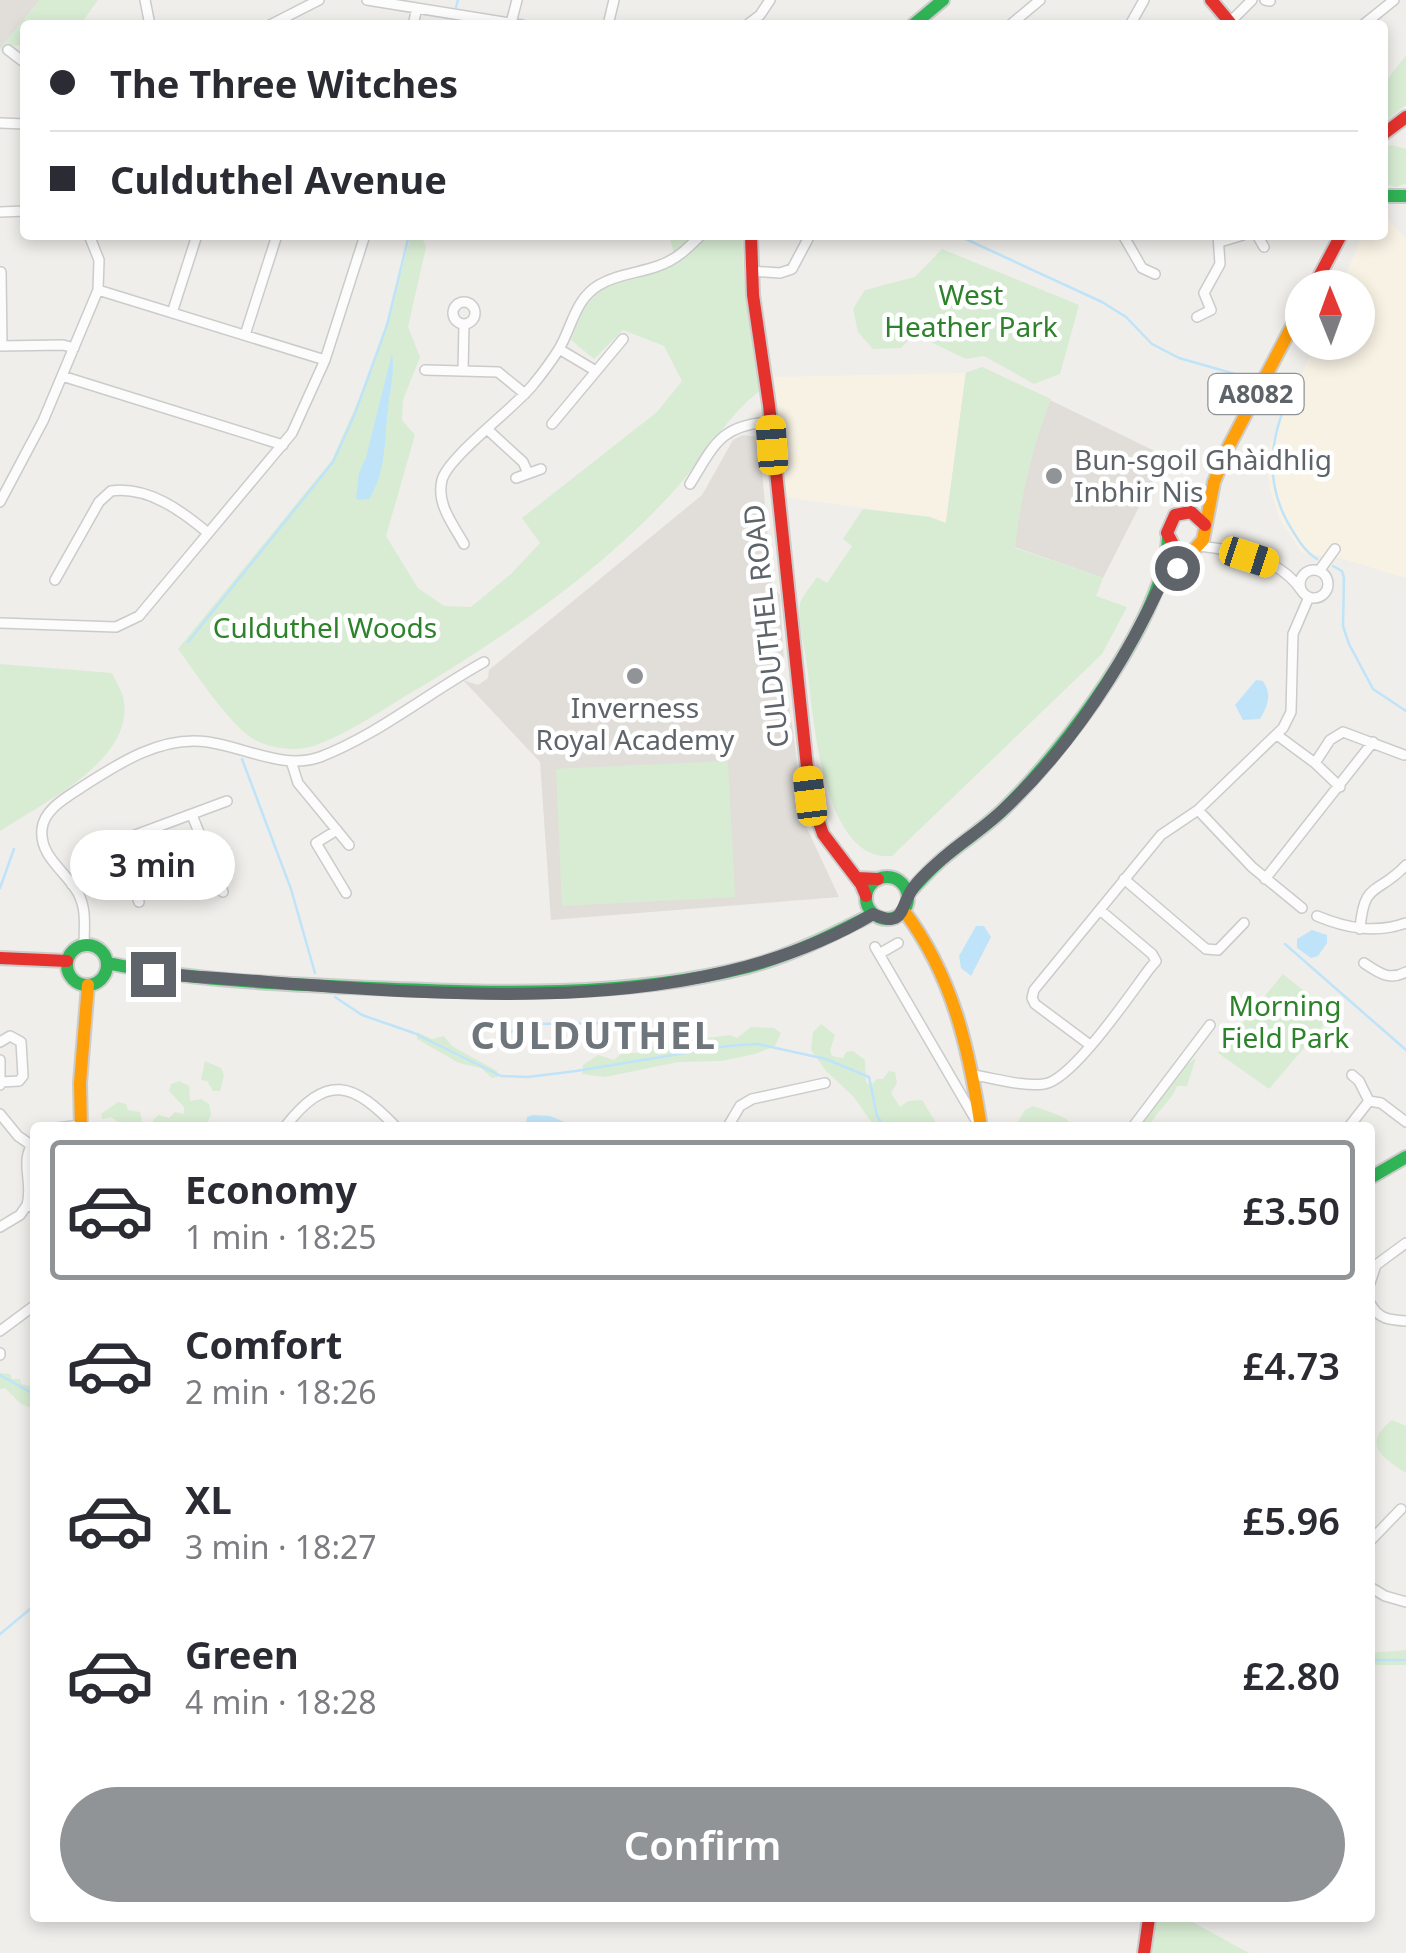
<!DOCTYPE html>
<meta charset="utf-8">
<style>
:root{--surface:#fff;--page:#f2f2f3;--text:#2b2b33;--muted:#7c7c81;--line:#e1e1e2;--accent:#919496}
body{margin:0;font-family:"Noto Sans",sans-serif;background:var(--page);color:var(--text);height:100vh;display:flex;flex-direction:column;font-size:38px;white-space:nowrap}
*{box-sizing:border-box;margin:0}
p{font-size:32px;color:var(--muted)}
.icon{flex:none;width:55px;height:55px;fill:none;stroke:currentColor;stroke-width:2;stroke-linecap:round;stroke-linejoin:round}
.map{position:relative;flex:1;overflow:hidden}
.drawer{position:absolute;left:30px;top:1122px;width:1345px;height:800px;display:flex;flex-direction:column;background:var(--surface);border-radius:10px;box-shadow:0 5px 15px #0003}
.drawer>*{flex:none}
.top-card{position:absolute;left:20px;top:20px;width:1368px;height:220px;border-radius:10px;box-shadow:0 5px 15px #0003;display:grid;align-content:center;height:220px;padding:0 30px;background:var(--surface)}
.needle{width:65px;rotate:359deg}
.fabs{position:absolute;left:1285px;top:270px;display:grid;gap:20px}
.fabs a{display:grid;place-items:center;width:90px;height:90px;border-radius:50%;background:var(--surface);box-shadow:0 5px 15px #0003;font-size:50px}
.end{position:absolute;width:45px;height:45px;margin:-22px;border:12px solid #5e6469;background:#fff;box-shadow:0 0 0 5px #fff}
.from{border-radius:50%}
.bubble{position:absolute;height:70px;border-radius:35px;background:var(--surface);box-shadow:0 5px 15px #0003;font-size:32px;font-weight:600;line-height:70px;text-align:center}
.car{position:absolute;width:30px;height:60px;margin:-30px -15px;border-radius:12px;box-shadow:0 0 8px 2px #0007;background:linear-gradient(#f5c518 24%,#345 0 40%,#f5c518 0 76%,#345 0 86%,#f5c518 0)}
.top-card b{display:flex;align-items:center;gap:35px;height:95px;font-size:38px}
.top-card b+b{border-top:2px solid var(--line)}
.top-card i{width:25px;height:25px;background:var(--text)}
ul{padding:18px 0 0;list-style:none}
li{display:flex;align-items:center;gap:30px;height:140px;margin:0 20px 15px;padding:0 10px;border:5px solid transparent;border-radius:10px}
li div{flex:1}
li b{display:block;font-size:38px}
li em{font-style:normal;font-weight:600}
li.active{border-color:var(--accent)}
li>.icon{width:90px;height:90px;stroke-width:1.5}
.cta{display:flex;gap:20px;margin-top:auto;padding:20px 30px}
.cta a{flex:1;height:115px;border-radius:60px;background:var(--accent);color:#fff;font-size:40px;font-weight:600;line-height:115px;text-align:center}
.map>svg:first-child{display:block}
</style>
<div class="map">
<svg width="1406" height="1953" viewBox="0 0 1406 1953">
<rect width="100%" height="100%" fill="#efeeea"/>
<!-- commercial -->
<path fill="#f8f2e4" d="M1387,218l19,21v339l-66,-20 -38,-5 -23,-35 -10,-34 -3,-30 50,-111 42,-1v-54l-17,-1 21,-52h20l1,-16z
M966,373l-20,150 -16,-6 -146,-20 -10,-120z"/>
<!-- education -->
<path fill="#e1ded9" d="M0,0h40l-40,49z
M982,367l183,89 -62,122 -157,-55 20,-150z
M743,435l16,2 13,147 8,11 4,67 -4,3 1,18 4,2 8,45 12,94 34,73 -288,23 -11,-158 -77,-82 15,5 10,-7 1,-8 213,-175 31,-55z"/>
<!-- green -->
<path fill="#d8ecd3" d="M40,0h58l-18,25h-55v24l-5,-4 -10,1 -7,8 -3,-5z
M1406,55v50l-23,18v-38z
M1391,145l15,4v34l-9,4 -14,-3v-36z
M411,235h10l5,12 -18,80 12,30 -17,43 -1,20 13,15 -29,101 32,52 26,18 27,1 40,-33 29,-31 -18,-25 135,-106 25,-31 -18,-35 -41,-16 -29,29 -23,-19 12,-32 22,-22 71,-24 -7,-27h73l2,44 18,110c-37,28 -58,69 -89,103 -76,83 -174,149 -271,206 -27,17 -56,36 -86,47 -18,7 -42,4 -59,-4 -25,-12 -62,-69 -79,-92l154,-189 40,-91 15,-44z
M942,249l137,56 -19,69 -26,10 -50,-28 -18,3 -52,-25 -13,14 -28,1 -15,-17 -5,-23 12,-19 50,-13z
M982,367l69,32c-19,49 -30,97 -36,149l88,30 -7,18 31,11 -25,47 -210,202c-70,7 -79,-143 -85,-190 -2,-16 -10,-48 -7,-62 2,-8 12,-19 17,-27l10,6 25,-37 -9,-7 20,-30 67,8 16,6 20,-150z
M0,664l112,9c4,9 11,19 12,29 8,60 -82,101 -124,129z
M728,761l7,136 -173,9 -6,-137z
M1283,974l50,40 -64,75 -51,-36z
M821,1024l14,11 -5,15 2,6 11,2 3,-6 7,-1 12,9 1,22 4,4 7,-7h6l6,-8 6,1 2,11 -6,10 9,14 8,-6 14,-1 14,23 9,4h-70l-22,-31 -27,-25 -15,-21 2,-18z
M751,1027l23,1 7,5 -6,13 -20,8 -33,7 -44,1 -73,15 -23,-3 1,-9 15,-10 16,5 8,-7h22l10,-8 76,-10 7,3z
M417,1032l15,7 12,-3 8,10 45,25 1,6 -6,1 -11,-10 -22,-5 -42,-24z
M1196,1058l-9,28h-10c-6,17 -22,25 -27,41l-14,1 46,-60z
M205,1061l16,7 3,7 -4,16h-7l-6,-10 -6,-1z
M179,1081l10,5 1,15 11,-2 8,5 2,10 -3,8 -8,4 -14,-4 -7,5 -9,-2 -15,2 -2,-7 6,-5 10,3 6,-6 9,2v-7l-15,-16 2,-7z
M118,1102l8,2 2,6 12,2 2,8 -3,7h-14l-14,-10 -9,2 -1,-5z
M1033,1106c9,3 28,9 35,14v6l-53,1 10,-17z
M0,1373l10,1 2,5h8l1,5 14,3v22l-14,-5 -16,-16 -5,1z
M1392,1420l14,6v47c-25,-16 -44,-29 -14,-53z
M1406,1650v15h-36v-12z
M1153,1918h32l64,35h-100z"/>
<!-- water -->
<path fill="#bfe4f9" d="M392,353c3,19 -2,36 -4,55 -4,33 -1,62 -19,91l-10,1 -3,-2 3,-25 7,-16z
M1256,680l7,1c9,13 5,25 -3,38l-17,1 -8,-15z
M976,926h8l7,11 -20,39 -10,-8 -2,-12z
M1312,930l15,5v8l-9,13 -7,2 -14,-10v-9z
M533,1115l17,1 27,11h-52l2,-10z"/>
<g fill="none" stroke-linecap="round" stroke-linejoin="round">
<!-- stream -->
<path stroke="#bfe4f9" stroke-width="2.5" d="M456,7l2,-7
M453,25l1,-4
M957,235l145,67 24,15 26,27 27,14 70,20
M1283,386l9,3c-21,45 -29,89 -4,134 9,15 15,27 29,36
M1333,566l9,5 2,7 -1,48 6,18 24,45 33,22
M188,642l145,-180 21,-46 33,-91 22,-90
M242,759l49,130 24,84
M0,888l14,-39
M1285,944l121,106
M335,997l27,18 52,18 87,43 27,1 48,-6 152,-25 29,-2 69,15 43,18 8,39 8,12
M497,1029l9,6 18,-11 108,-1
M0,1375l35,20
M0,1634l35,-29
M1370,1660h36"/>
<defs>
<path id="street" d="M145,0l5,25
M367,0l155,25
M1265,0l5,1
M1230,22l22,-22
M511,23l6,-23
M270,25l49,-25
M413,25l4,-17
M608,25l6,-25
M747,25l13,-10 10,-15
M1010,25l30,-25
M1130,25l14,-25
M1363,25l31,-25
M8,50l17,13
M0,123l25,1
M0,212l25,-1
M1123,235l19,33 13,6
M1257,235l7,12
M1220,242l23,-7
M751,271l29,2 12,-4 18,-34
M1,272l1,74
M98,290l227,70
M453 313a11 11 0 1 1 22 0a11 11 0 1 1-22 0Z
M172,313l25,-78
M1197,317l14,-7 -7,-17 16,-29 -2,-29
M245,335l32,-100
M0,346l63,-1 11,3
M559,349l37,22
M425,370l73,2 27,22
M463,371l1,-47
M62,376l221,69
M552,424l71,-85
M488,430l35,32 5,11
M516,478l25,-9
M690,484c24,-39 31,-60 81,-62
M0,502l43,-81 55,-131 1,-30 -10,-25
M464,544c-11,-20 -28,-40 -22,-64 6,-23 70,-70 90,-94 9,-11 19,-24 27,-37 13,-22 16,-50 40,-64 18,-11 40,-12 59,-19 18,-6 29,-17 43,-31
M1199,546c36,4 81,12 102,44
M1300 584a14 14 0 1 1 28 0a14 14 0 1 1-28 0Z
M1319,571l16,-22
M55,580l44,-78 12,-11c37,-5 71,20 97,42
M0,623l116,4 23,-11 153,-183 33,-73 40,-125
M1277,735l38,28 15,-23 13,-8 61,23
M291,761l7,22 51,62
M1315,763l25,24
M1198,810l54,57 50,41
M192,815l31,77
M337,830l-21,13 30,50
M113,849l10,12 16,41
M1124,879l82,70 12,1 26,-27
M1265,879l108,-137
M72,885l58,-48 97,-36
M1317,916c29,12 58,18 89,7
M1360,929c4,-49 17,-33 46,-64
M84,946c0,-18 3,-37 -6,-53 -11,-21 -39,-36 -36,-64 2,-20 25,-32 40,-42 37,-24 80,-52 126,-45 36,5 76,28 112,15 56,-21 111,-66 164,-95
M875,947l102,175
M879,954l19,-11
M1364,963c15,10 25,18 42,9
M0,1042l10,-6 11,6 2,34 -4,5 -18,1
M1090,1045l-55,-41 -3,-6 2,-8 127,-155 37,-25 85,-82 8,-16 2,-78 16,-37
M0,1060v25
M973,1075c22,3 49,12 71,9 28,-3 87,-91 106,-116l6,-7 -4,-7 -52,-44
M1352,1075l7,6 10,20 12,2 25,19
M0,1114l18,22 13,9
M57,1128l24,-3
M284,1128c43,-56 69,-46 113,0
M727,1128l13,-22 12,-7 73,-16
M1132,1128l78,-103
M1348,1128l21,-27
M35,1140c-17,22 -1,41 -8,65l8,3
M0,1227l20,-12 7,-10
M1370,1283l6,-18 30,-22
M1370,1303c8,16 19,17 36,18
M0,1331l35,-26
M0,1353v2
M1370,1541l31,-32
M1370,1587l15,9 21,6"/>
<path id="fast" d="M913,25l30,-25
M1382,196h24
M866 898a21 21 0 1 1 42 0a21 21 0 1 1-42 0Z
M908,894c12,-13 24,-27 38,-38 19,-16 41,-30 59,-48 58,-57 159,-188 163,-270
M67 965a20 20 0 1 1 40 0a20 20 0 1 1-40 0Z
M107,963c87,18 175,21 264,25 126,5 253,10 377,-21 44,-12 84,-32 125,-53
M1370,1178l36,-21"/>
<path id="slow" d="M1162,584l41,-44 11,-58 15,-36 73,-139
M904,911c49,65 65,138 77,217
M81,1128l-1,-45 8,-98"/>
<path id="jam" d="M1211,0l21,25
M1382,135l24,-18
M751,235l2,60 16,110 41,391 13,38 38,50 5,12
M1313,288l28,-53
M1174,546l-7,-13 8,-18 16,-3 14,13
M857,878l21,1
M0,958l67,3
M1144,1953l5,-35"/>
</defs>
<!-- street casing -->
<use href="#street" stroke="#cbcbcb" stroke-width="12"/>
<!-- fast casing -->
<use href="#fast" stroke="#cbcccc" stroke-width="16"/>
<!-- slow casing -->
<use href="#slow" stroke="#cbcccc" stroke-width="16"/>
<!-- jam casing -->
<use href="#jam" stroke="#cbcccc" stroke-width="16"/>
<!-- street -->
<use href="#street" stroke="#fdfcfc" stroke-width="9"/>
<!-- fast -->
<use href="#fast" stroke="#30b455" stroke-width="12"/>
<!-- slow -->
<use href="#slow" stroke="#ff9f0a" stroke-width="12"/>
<!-- jam -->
<use href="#jam" stroke="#e5322d" stroke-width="12"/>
</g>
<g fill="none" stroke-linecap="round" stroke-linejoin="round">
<!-- route -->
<path stroke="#5e6469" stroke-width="12" d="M153,974c225,12 518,61 720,-60 30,14 27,-4 37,-21 6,-12 22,-25 32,-34 19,-17 41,-30 60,-48 67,-62 119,-142 158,-225l17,-18"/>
</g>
<!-- markers -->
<g fill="#919496" stroke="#fff" stroke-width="4">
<circle cx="1054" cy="476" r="10"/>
<circle cx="635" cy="676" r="10"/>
</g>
<g text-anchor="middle" stroke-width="9" stroke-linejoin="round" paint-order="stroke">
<!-- shield labels -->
<rect fill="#fff" stroke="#8e9296" stroke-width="2.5" x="1208.5" y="374" width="95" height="40" rx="8"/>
<g font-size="25" font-weight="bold" fill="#5e6469">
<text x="1256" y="403">A8082</text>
</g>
<!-- park labels -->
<g font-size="28" fill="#2e822b" stroke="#fff">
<text x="971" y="305">West<tspan x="971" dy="32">Heather Park</tspan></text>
<text x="325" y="638">Culduthel Woods</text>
<text x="1285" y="1016">Morning<tspan x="1285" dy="32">Field Park</tspan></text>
</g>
<!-- poi labels -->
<g font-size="28" fill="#5e6469" stroke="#fff" text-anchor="start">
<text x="1074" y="470">Bun-sgoil Ghàidhlig<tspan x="1074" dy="32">Inbhir Nis</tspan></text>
<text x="635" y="718" text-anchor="middle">Inverness<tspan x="635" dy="32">Royal Academy</tspan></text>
</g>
<!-- street labels -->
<g font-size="28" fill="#5e6469" stroke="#fff">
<text transform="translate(766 626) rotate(-96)" y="10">CULDUTHEL ROAD</text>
</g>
<!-- district labels -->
<g font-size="38" font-weight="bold" letter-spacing="2.5" fill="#6f767b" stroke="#fff">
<text x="594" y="1049">CULDUTHEL</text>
</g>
</g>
</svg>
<div class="fabs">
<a><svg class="needle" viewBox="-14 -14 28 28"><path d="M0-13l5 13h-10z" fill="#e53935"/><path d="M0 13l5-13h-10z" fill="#7c7c81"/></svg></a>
</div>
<i class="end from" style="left:1177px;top:568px"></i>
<i class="end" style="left:153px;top:974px"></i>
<div class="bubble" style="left:70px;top:830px;width:165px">3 min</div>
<i class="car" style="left:772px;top:445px;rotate:356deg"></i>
<i class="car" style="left:1249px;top:557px;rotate:108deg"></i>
<i class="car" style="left:810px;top:796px;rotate:353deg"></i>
<div class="top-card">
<b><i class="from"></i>The Three Witches</b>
<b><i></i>Culduthel Avenue</b>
</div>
<section class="drawer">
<ul>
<li class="active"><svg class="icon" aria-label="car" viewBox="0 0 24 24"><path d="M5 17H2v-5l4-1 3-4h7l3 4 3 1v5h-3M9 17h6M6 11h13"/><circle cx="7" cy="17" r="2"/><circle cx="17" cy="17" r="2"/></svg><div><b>Economy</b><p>1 min · 18:25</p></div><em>£3.50</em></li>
<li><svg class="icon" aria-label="car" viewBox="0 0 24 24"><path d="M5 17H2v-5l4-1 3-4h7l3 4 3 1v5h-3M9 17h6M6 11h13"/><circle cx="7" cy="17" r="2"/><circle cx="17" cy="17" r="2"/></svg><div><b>Comfort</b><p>2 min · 18:26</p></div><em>£4.73</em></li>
<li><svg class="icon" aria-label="car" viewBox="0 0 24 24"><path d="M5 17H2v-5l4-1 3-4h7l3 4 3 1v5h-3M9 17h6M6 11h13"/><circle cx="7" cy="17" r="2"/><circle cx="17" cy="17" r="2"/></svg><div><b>XL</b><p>3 min · 18:27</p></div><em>£5.96</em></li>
<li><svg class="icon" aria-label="car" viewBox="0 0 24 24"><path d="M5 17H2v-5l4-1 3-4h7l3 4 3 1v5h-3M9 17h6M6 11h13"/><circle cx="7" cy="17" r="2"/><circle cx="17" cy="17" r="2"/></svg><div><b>Green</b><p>4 min · 18:28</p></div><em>£2.80</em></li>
</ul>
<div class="cta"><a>Confirm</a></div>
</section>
</div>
